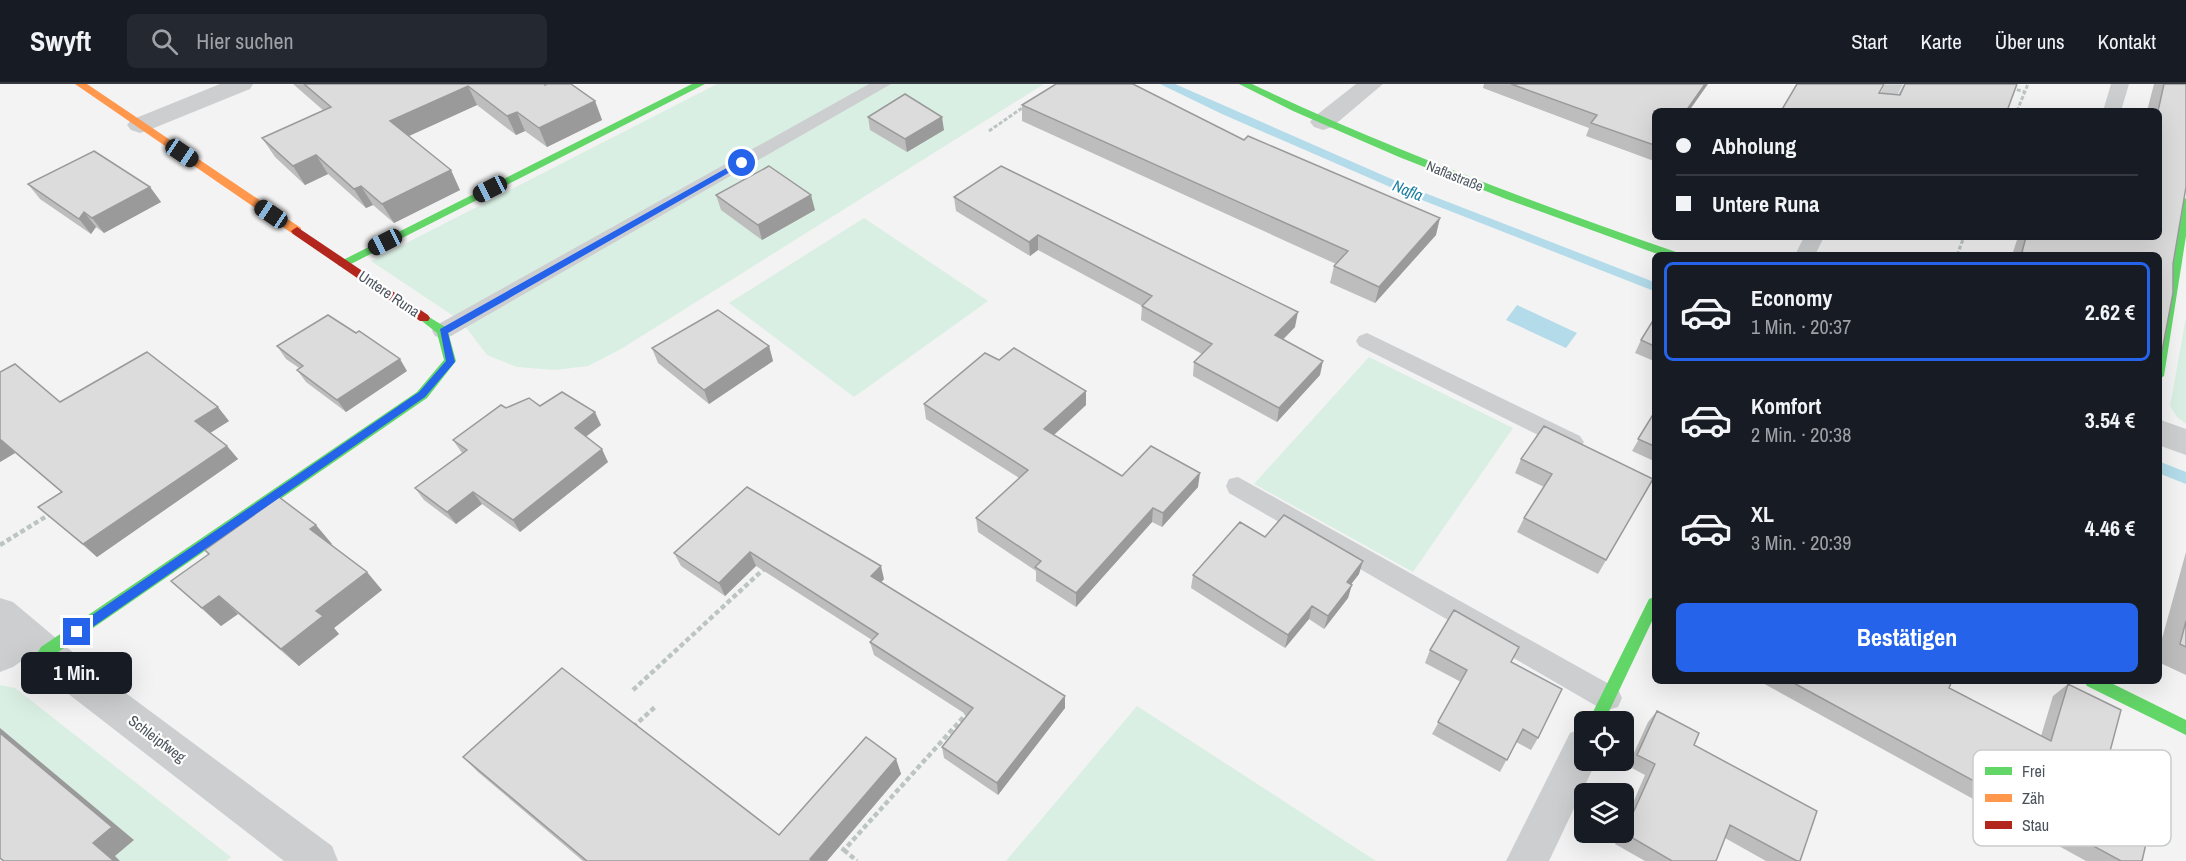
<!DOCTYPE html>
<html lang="de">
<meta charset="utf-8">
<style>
:root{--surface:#171b24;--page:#242831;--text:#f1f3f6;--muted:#9ea1a6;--line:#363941;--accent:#2563eb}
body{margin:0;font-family:"Archivo Narrow",sans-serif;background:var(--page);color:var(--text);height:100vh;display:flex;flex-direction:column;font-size:22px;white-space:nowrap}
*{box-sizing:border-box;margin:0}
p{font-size:20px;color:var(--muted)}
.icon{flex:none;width:33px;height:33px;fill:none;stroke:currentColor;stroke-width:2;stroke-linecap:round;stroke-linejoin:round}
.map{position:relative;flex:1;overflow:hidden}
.panel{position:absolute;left:1652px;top:168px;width:510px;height:432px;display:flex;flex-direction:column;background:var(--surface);border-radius:9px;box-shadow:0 6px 24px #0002}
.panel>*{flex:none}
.guide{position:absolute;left:1652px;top:24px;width:510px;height:132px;border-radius:9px;box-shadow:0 6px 24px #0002;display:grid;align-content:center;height:132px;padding:0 24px;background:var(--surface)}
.fabs{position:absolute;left:1574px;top:627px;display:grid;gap:12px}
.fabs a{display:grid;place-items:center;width:60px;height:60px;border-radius:9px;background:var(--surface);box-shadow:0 6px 24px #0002;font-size:30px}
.end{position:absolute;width:27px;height:27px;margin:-14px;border:8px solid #2563eb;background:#fff;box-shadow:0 0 0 3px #fff}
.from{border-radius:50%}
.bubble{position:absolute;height:42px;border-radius:9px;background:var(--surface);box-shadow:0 6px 24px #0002;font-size:20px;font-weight:700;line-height:42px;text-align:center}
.car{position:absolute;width:18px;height:36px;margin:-18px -9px;border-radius:8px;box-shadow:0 0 4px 2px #0007;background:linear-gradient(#222 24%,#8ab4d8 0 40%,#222 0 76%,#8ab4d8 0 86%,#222 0)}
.guide b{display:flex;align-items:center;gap:21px;height:57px;font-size:22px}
.guide b+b{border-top:2px solid var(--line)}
.guide i{width:15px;height:15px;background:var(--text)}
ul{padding:10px 0 0;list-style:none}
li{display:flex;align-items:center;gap:18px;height:99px;margin:0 12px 9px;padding:0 12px;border:3px solid transparent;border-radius:9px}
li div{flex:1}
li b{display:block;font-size:22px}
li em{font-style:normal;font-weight:700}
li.current{border-color:var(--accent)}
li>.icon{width:54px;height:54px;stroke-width:1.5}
.primary-button{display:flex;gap:12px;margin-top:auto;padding:12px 24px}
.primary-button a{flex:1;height:69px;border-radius:9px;background:var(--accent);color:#fff;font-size:24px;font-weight:700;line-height:69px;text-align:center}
header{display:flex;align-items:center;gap:36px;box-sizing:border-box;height:84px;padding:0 30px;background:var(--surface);border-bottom:2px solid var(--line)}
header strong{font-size:28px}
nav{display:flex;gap:33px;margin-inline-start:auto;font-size:21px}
.search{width:420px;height:54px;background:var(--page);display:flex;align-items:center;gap:15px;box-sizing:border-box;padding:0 21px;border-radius:9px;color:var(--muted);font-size:22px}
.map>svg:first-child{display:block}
</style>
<header>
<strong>Swyft</strong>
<div class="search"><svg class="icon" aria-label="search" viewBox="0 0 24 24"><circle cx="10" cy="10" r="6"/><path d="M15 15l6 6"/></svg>Hier suchen</div>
<nav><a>Start</a><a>Karte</a><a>Über uns</a><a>Kontakt</a></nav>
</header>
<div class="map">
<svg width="2186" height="777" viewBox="0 0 2186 777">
<rect width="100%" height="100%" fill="#f3f3f3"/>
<!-- green -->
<path fill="#daefe3" d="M717,0h327l-423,265 -33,17 -33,4 -38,-3 -30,-12 -26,-34 -90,-60z
M864,134l124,83 -134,96 -125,-94z
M2186,233v107l-9,-7 -7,-11z
M1369,273l144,71 -100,144 -159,-88z
M0,601l15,3 216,169 -5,4h-226z
M1137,622l239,155h-370z"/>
<!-- water -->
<path fill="#b3dbe9" d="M1517,221l60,28 -11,15 -60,-28z"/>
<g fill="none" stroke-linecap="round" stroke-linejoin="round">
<!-- stream -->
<path fill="#b3dbe9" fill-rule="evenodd" d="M1160,0h15l237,104 242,94v9l-250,-98 -182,-79z
M2158,377l28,11v12l-28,-11z"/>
<!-- path-far1 -->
<path stroke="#bcc5c3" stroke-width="3" stroke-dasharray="4 2" stroke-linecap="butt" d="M2011,4l14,4
M2017,27l11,-27
M989,47l36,-25
M1957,171l7,-18"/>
<!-- path -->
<path stroke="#bcc5c3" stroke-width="4.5" stroke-dasharray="5 3" stroke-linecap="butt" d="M0,461l50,-31
M633,606l133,-123
M633,643l22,-20
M835,760l9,6 124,-138
M844,766l13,11"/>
<!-- lane -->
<path fill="#cdced0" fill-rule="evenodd" d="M869,0h22l-440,252 -8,3 -8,-3 -3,-5 3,-5z
M1885,0h18l-14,27h-18z
M2111,0h18l-8,27h-18z
M1804,153h20l-9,18h-20z
M1367,249l213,103 4,6 -4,6 -8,3 -8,-3 -205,-102 -3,-5 3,-5z
M1238,393l380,212 4,9 -4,9 -10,3 -10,-3 -369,-214 -3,-7 3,-7z"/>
<!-- street -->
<path fill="#cdced0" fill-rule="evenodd" d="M220,0h33l-3,5 -101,41 -9,3 -9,-3 -4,-5 4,-5z
M1356,0h27l-51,43 -9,3 -9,-3 -4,-5 4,-5z
M2158,335l28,10v26l-28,-10z
M0,514l13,4 75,63 244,181 6,15h-54l-222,-172 -36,-31 -13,9 -13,5z
M1584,644v32h13l-48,101h-43l64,-128z"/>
<!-- fast -->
<path fill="#63d668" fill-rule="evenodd" d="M692,0h13l-358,182h-8l-2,-3z
M1239,0h13c138,65 280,118 424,168l2,3h-18l-154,-56 -107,-42 -106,-46z
M2186,114v38l-22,140 -6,4v-45l23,-134z
M424,230l23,14 9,33 -29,37 -376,259 -5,2 -5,-2 -3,-5 3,-5 376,-255 27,-32 -7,-27 -19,-15z
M1654,513v20l-50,105h-16l61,-123z
M2084,597h23l79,39v15l-99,-49z"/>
<!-- slow -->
<path fill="#ff974d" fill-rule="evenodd" d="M75,0h12l214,144v6h-8z"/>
<!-- jam -->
<path fill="#b3261e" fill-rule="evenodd" d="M297,143l131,88 2,3 -2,3h-8l-127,-87 -2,-3z"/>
</g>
<!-- wall -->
<path fill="#bdbdbe" d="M293,0h251l51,17 7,19 -55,27 -22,-16 -9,4 -39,-30 -68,31 51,54 -66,33 -21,-18 -7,3 -38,-34 -23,11 -30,-28 -13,-19 62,-27z
M1484,0h224l-54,27v50l-68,-25 3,-8 -106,-40z
M1904,0h113l-10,27 -128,-18 19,2z
M2154,0h32l-13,180 -13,98 -2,1v-108h-146l6,-18h56l-1,1h13v-1h72v-126h-11z
M1022,21l222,35 192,95 -61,68 -45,-20 4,-17 2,-2 -314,-143z
M868,33l76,13 -37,22 -37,-22z
M28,100l122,3 11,15 -57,31 -8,-6 -5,7 -51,-35z
M716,111l99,15 -53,30 -41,-30z
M954,113l341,130 -12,13 37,35 -43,47 -84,-46 1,-14 8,-8 -61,-34 1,-14 -104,-56 -8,6 -74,-45z
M1654,235v42l-19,-8 6,-13z
M277,262l130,25 -61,41 -40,-30 -9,-12 2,-2 -13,-9z
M769,262l4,15 -64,43 -51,-41 -6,-15z
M999,276l87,31v14l-32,30 68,41 76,11 -36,40 -10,-5 -76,85 -40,-26v-10l-58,-39 -2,-14 43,-40 -93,-59 -2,-15z
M0,288l60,30 169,19 -19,12 17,13 11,13 -141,98 -59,-50 23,-15 -46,-39 -15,9z
M540,322l61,19 -15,12 22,25 -88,70 -38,-28 -26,20 -32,-24 -9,-12 47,-35 -9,-13 53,-32z
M1654,329v48l-22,-10z
M1521,375l132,20 -55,95 -81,-42 7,-14 20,-31 -29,-14z
M747,403l137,92 -3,3 184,126 -67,87 -54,-37 -2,-11 25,-32 -93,-60 -4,-13 2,-2 -116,-74 -31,30 -44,-30 -7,-13z
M1265,453l94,37 -8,10 -3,14 -24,31 -15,-10 -24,29 -94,-60 2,-13z
M332,460l-1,1 51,45 -48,38 5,6 -40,32 -61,-52 -17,12 -50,-45z
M2186,468v123l-28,-13v-9z
M1430,566l81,12 27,76 -7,12 -15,-8 -16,30 -68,-38 29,-52 -36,-19z
M1759,597h193l-3,7 92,48 12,-40 15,-12 37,86 37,91h-56z
M1657,627l37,34 106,116h-34l-41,-23 -9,23h-71l-30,-17 5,-12h3v-6l22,-51 -17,-9 20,-44z
M463,673l316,78 117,-76 5,15 -74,87h-244l-105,-89z"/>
<!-- shaded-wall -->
<path fill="#9a9a9b" d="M1705,0h3l-19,27h-3z
M468,2l9,19 -77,35 -10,-19z
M595,17l7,19 -55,27 -8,-19z
M517,28l8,19 -9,4 -9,-19z
M942,33l2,13 -37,22 -2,-13z
M316,71l12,19 -23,11 -12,-19z
M451,86l9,20 -66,33 -12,-19z
M361,102l12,19 -7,3 -12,-19z
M150,103l11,15 -57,31 -12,-15z
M811,111l4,15 -53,30 -4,-15z
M84,128l12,15 -5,7 -12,-15z
M1440,134l-4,17 -61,68 4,-16z
M1038,151v15l-8,6 -1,-14z
M1298,228l-3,15 -23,23 3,-15z
M769,262l4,15 -64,43 -5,-14z
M400,275l7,12 -61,41 -9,-12z
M1323,277l-3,14 -43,47 2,-14z
M1086,307v14l-41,38 -1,-14z
M218,323l11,14 -22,14 -12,-14z
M595,328l6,13 -20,15 -6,-12z
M0,356h1l14,13 -15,9z
M227,362l11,13 -141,98 -14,-13z
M602,365l6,13 -88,70 -7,-12z
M1200,389l-2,14 -36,40 1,-14z
M473,408l9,12 -26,20 -9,-12z
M1153,424l-1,14 -76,85v-14z
M316,441l16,19 -6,4 -16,-19z
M750,468l6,14 -31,30 -6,-13z
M1363,477l-4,13 -16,21 4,-13z
M881,482l3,13 -9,10 -4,-13z
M367,488l15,18 -48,38 5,6 -40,32 -18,-17 35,-38z
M1352,501l-4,13 -24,31 4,-13z
M219,512l19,18 -17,12 -19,-18z
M1312,522l-3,13 -24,29 3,-13z
M1065,612v12l-67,87 -1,-12z
M0,644l134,112 -19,16 5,5h-6l-21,-18 -93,-110z
M896,675l5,15 -74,87h-15l-2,-2z"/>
<!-- building -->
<path fill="#dcdcdd" stroke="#9a9a9b" stroke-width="1.5" d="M304,0h240l1,1 2,-1h24l24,17 -56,27 -22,-16 -10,4 -39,-30 -78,35 61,49 -69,34 -21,-18 -7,3 -38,-34 -23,11 -31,-28 69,-31z
M1056,0h77l111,56 4,-4 192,82 -61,69 -45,-21 14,-15 -326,-146z
M1511,0h194l-19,27h-32v34l-63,-22 6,-8z
M1797,0h87l-5,9 21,2 5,-11h112l-10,27h-226z
M2164,0h22v103l-13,77v29l-13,69h-2v-107h-128l-8,-3 4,-15h48l-1,1h24v-1h61v-126z
M905,10l37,23 -37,22 -37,-22z
M94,67l56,36 -58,31 -8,-6 -5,7 -51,-35z
M769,82l42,29 -53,30 -42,-30z
M1001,82l297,146 -23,23 48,26 -44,47 -85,-46 18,-18 -70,-38 10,-10 -114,-61 -9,7 -75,-45z
M718,226l51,36 -65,44 -52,-42z
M328,231l28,18 3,-2 41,28 -63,41 -40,-30 6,-4 -26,-20z
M1654,235v27l-13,-6z
M1014,264l72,43 -42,38 78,47 29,-30 49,27 -37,40 -10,-5 -77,85 -41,-26 6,-6 -65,-43 52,-48 -104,-66 61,-51 14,7z
M147,268l71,55 -23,14 32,25 -144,98 -45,-37 24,-15 -61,-52h-1v-68l15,-8 45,38z
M562,308l33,20 -20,16 27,21 -89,71 -40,-28 -26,20 -32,-24 52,-38 -14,-10 48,-35 5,3 23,-10 11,8z
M1654,329v33l-16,-7z
M1544,342l109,53 -47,81 -82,-42 28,-44 -31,-15z
M747,403l134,79 -10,10 194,120 -68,87 -55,-36 31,-39 -103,-66 8,-8 -128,-82 -31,31 -45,-30z
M279,413l37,28 -6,4 57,43 -51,39 7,5 -42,33 -62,-53 -17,12 -31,-27 38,-27 -4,-4z
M1284,431l79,46 -16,21 5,3 -24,31 -16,-10 -24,29 -95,-60 47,-53 25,15z
M1454,526l65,37 -8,15 51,27 -24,49 -15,-9 -16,31 -69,-38 29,-52 -37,-20z
M2186,537v26l-6,-3z
M562,584l217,167 87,-98 30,22 -86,100 4,2h-227l-124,-104z
M1790,597h162l-3,7 102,53 17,-57 53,26 -16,60 52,26 -15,65h-21z
M1657,627l42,22 -5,12 123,66 -17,50h-3l-67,-36 -14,36h-44l-48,-28 31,-69 -18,-9z
M0,649l112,94 -19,16 21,18h-110l-4,-3z"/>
<!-- route -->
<path fill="#2563eb" d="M739,77l7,2 -298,170 7,29 -30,35 -344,238h-8v-7l346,-236 27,-31 -6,-32z"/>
<g text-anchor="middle" stroke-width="4.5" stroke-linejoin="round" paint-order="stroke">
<!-- far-street labels -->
<g font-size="14" fill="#4b545d" stroke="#fff">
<text transform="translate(1455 92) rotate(22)" y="5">Naflastraße</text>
</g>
<!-- street labels -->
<g font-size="15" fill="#4b545d" stroke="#fff">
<text transform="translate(389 210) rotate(34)" y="5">Untere Runa</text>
<text transform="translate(157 655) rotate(37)" y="5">Schleipfweg</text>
</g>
<!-- water labels -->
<g font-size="16" font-style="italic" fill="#1a7fa1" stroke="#fff">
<text transform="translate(1408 106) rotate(22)" y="6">Nafla</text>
</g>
</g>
<!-- legend -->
<rect x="1973" y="666" width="198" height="96" rx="9" fill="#fff" stroke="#c9ccce" stroke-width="1.5"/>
<rect x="1985" y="683" width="27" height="8" fill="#63d668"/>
<rect x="1985" y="710" width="27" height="8" fill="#ff974d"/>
<rect x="1985" y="737" width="27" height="8" fill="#b3261e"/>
<g font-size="16" fill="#4b545d">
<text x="2022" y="693">Frei</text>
<text x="2022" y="720">Zäh</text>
<text x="2022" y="747">Stau</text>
</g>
</svg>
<div class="fabs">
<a><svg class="icon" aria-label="locate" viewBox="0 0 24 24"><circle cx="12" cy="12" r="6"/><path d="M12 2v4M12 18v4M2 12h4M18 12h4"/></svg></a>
<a><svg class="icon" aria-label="layers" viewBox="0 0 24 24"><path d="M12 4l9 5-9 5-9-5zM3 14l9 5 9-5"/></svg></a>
</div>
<i class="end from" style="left:742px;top:79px"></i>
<i class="end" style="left:77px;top:548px"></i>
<div class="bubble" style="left:21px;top:568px;width:111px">1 Min.</div>
<i class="car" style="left:182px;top:69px;rotate:124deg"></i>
<i class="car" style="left:490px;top:105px;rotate:243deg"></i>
<i class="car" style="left:271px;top:130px;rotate:304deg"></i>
<i class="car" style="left:385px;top:158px;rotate:243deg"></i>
<div class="guide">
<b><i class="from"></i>Abholung</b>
<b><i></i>Untere Runa</b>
</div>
<section class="panel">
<ul>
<li class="current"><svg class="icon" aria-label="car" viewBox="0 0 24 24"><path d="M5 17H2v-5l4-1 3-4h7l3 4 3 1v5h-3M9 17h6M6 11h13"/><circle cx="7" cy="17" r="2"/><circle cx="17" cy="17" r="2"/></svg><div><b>Economy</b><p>1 Min. · 20:37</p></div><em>2.62 €</em></li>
<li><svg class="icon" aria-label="car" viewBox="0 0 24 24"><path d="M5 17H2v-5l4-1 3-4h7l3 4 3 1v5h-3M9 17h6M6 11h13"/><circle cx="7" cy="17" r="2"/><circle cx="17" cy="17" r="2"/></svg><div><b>Komfort</b><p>2 Min. · 20:38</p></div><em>3.54 €</em></li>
<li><svg class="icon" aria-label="car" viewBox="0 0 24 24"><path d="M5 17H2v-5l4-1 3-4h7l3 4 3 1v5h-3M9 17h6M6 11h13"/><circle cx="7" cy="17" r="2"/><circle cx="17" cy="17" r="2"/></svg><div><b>XL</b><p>3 Min. · 20:39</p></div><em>4.46 €</em></li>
</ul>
<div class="primary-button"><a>Bestätigen</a></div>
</section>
</div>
